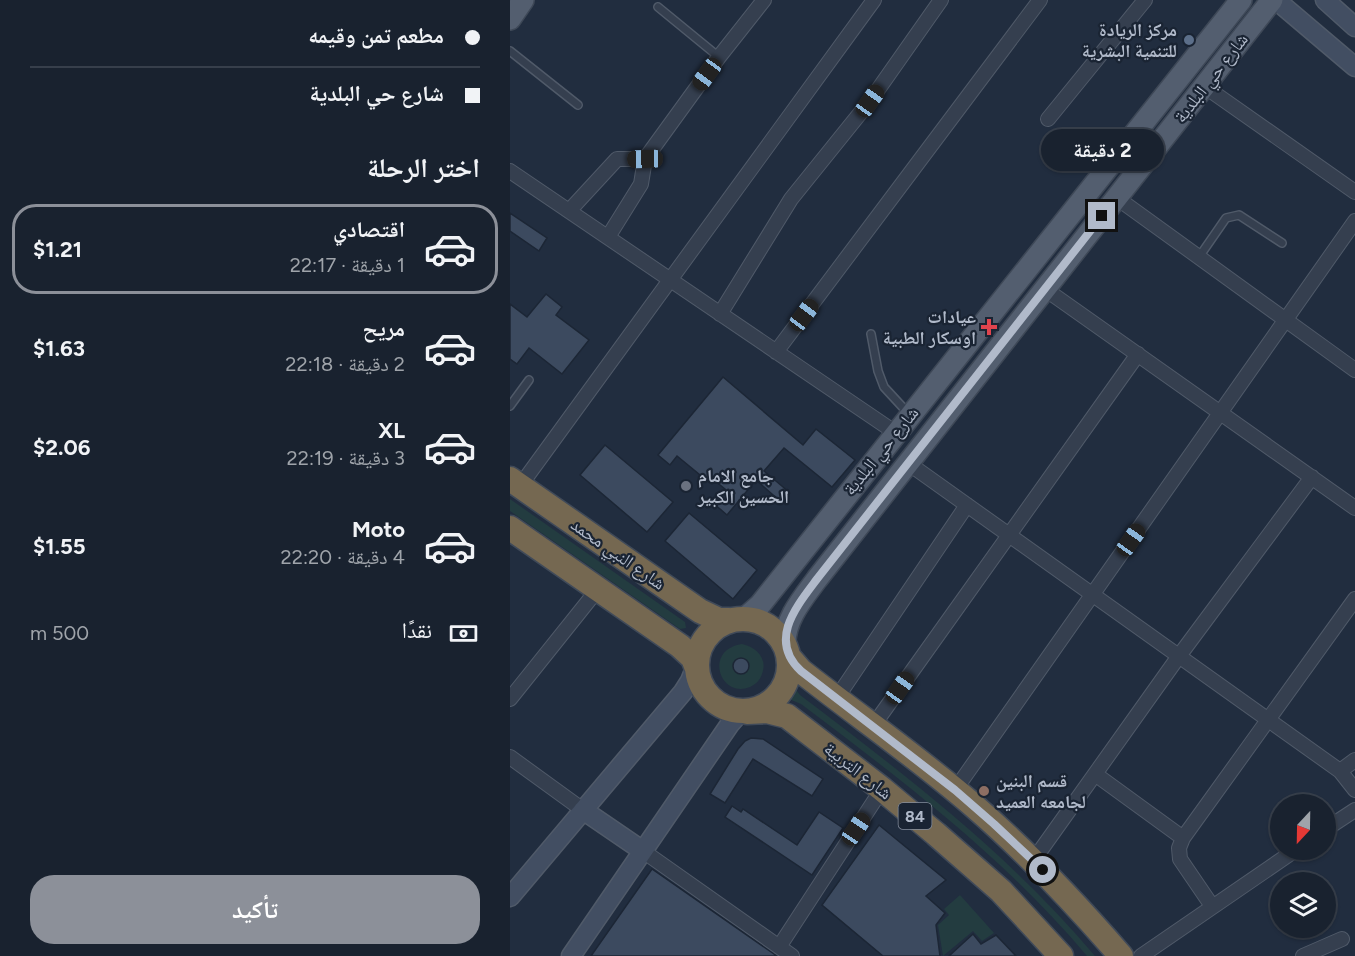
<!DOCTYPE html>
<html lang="ar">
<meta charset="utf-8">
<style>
:root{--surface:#19222f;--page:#222a37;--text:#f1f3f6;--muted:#9fa4aa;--line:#373f4b;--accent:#8c9099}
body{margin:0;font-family:Figtree,"Noto Naskh Arabic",sans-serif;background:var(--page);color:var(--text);direction:rtl;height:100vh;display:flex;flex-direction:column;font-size:22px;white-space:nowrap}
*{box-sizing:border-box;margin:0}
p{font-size:20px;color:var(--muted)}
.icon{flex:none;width:33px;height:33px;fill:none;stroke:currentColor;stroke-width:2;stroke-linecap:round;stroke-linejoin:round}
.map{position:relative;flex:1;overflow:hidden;direction:ltr}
.panel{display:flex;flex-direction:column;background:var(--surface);width:510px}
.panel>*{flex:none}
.hud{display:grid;align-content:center;height:132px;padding:0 30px;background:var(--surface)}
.needle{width:39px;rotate:202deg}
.tools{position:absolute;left:760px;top:794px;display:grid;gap:12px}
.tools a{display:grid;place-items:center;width:66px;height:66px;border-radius:50%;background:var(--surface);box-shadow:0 2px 4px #0004,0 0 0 2px var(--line);font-size:30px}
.end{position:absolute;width:27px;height:27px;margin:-14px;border:8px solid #b1baca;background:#111;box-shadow:0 0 0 3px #111}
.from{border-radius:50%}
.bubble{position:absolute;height:42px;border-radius:21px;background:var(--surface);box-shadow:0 2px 4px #0004,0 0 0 2px var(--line);font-size:20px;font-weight:700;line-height:42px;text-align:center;direction:rtl}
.car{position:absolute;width:18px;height:36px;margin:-18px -9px;border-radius:8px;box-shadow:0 0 4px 2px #0007;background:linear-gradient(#222 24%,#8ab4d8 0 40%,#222 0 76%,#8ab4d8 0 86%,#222 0)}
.hud b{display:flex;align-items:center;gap:21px;height:57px;font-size:22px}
.hud b+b{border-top:2px solid var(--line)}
.hud i{width:15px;height:15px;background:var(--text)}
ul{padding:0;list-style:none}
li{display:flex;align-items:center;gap:18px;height:90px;margin:0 12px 9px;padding:0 18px;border:3px solid transparent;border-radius:24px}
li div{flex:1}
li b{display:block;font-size:22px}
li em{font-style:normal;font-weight:700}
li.active{border-color:var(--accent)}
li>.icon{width:54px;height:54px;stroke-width:1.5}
h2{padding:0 30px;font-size:27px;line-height:72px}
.pay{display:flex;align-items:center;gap:15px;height:66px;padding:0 30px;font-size:22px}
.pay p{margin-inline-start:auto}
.button{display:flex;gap:12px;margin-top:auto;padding:12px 30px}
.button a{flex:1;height:69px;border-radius:24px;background:var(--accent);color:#fff;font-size:24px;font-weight:700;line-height:69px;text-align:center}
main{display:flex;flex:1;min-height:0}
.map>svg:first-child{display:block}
</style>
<main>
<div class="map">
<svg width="845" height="956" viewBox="0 0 845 956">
<rect width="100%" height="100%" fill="#212d3f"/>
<!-- green -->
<path fill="#233c40" d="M0,499l175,123 1,6 -6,1 -170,-118z
M232,644c14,3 26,14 20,30 -2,6 -6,10 -12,13 -30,12 -47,-37 -8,-43z
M284,687l6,8c107,81 208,158 295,261h-8c-82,-98 -184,-175 -286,-252l-12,-5z
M450,895l34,38 -12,8 -9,-10 -30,25 -5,-31 11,-10 -5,-6z"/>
<!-- building -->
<path fill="#3c4a5f" stroke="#1c2635" stroke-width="1.5" d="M0,213l37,25 -8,13 -29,-20z
M36,294l16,13 -6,8 33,25 -27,34 -33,-26 -12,16 -7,-5v-55l17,13z
M213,377l80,68 13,-16 39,31 -23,27 -48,-39 -20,23 25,21 -8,10 -25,-22 -29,35 -14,-12 12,-14 -16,-13 -4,3 -28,-23 -7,9 -12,-10z
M95,445l68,57 -26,30 -67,-57z
M179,513l68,57 -24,29 -68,-58z
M223 666a8 8 0 1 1 16 0a8 8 0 1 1-16 0Z
M241,738l12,1 60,40 -11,17 -59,-37 -28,44 -15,-9 28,-45 7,-8z
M222,806l9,6 2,-3 54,36 22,-33 24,16 -31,47 -87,-58z
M369,825l67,55 -20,16 19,17 -9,12 4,31h-57l-61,-51z
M142,869l122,85 2,2h-185z
M463,934l8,10 15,-9 20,21h-67z"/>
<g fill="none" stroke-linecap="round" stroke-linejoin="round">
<defs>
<path id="lane" d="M148,7l61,50
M0,51l68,54
M689,257l27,-39 13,-3 43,28
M361,334l7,37 6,16 24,26
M0,406l19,-26"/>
<path id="street" d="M694,86l151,106
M538,119l97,-119
M0,171l386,262
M607,198l238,172
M59,211l48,-52h28l74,-102 45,-57
M98,237l33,-53 4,-25
M535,289l310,219
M210,314l71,-115 79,-98 71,-101
M266,352l264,-352
M398,463l432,308 15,19
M10,486l354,-486
M0,699l88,-110
M326,699l131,-194
M363,726l265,-372
M0,757l73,53
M830,771l15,-11
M585,774l88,64
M445,790l400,-569
M816,829l29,-19
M133,851l149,105
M523,861l146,-205 133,-179
M702,906l-32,-47 -1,-11 4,-10 172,-239
M269,947l103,-158
M631,956l156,-107
M793,956l39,-17"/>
<path id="secondary" d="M766,0l79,67
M815,0l30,27
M73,810l60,41
M0,897l173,-205 7,-11 6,-15
M61,956l159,-232 7,-8 10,-4"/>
<path id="primary" d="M0,19l13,-19
M234,619l16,-14 481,-605
M275,645c-1,-25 18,-47 32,-66l455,-579"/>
<path id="highway" d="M0,479l190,132 19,9h10
M0,528l170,118 13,12 3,8
M187 665a46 46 0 1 1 92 0a46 46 0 1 1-92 0Z
M278,656l13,15c57,45 118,87 173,135 53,46 101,97 147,150
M237,712l20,-1 20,5 95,73 54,45 65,57 60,65"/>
</defs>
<!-- lane casing -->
<use href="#lane" stroke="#505a69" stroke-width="10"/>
<!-- street casing -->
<use href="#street" stroke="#505a69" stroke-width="16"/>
<!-- secondary casing -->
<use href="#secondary" stroke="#505a69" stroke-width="21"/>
<!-- primary casing -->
<use href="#primary" stroke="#3e4857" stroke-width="24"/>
<!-- highway casing -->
<use href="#highway" stroke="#404a59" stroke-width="27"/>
<!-- lane -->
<use href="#lane" stroke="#353f4f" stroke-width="7"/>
<!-- street -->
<use href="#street" stroke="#353f4f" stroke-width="14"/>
<!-- secondary -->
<use href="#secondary" stroke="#424e62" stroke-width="18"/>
<!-- primary -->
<use href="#primary" stroke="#535e6f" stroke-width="21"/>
<!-- highway -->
<use href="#highway" stroke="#756851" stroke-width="24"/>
</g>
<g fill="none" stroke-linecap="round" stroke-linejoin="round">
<!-- route -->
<path stroke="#b1baca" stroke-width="8" d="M533,870l-49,-46 -39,-34 -154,-119c-33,-31 -5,-64 16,-92l285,-363"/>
</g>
<!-- markers -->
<circle fill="#5c6f8a" stroke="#1a2433" stroke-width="2" cx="679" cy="40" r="6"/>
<path fill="#e0444e" stroke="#1a2433" stroke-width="2" d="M476 318h6v6h6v6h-6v6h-6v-6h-6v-6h6z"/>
<circle fill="#6b7280" stroke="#1a2433" stroke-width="2" cx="176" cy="486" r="6"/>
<circle fill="#8d6e63" stroke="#1a2433" stroke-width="2" cx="474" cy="791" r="6"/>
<g text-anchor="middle" stroke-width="4.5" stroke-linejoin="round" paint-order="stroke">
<!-- shield labels -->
<rect fill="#1a2433" stroke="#848d9d" stroke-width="1.5" x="388.5" y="803" width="33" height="26" rx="4.5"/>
<g font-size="16" font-weight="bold" fill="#b1baca">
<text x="405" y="822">84</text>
</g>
<!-- poi labels -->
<g font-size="18" font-weight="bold" fill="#b1baca" stroke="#1a2433" text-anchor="end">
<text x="667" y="36">مركز الريادة<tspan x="667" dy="21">للتنمية البشرية</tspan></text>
<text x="466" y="323">عيادات<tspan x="466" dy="21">اوسكار الطبية</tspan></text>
<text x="188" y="482" text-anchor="start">جامع الامام<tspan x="188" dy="21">الحسين الكبير</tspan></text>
<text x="486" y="787" text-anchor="start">قسم البنين<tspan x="486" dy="21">لجامعه العميد</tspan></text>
</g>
<!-- street labels -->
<g font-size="18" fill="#b1baca" stroke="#1a2433">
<text transform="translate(701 78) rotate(-52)" y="6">شارع حي البلدية</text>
<text transform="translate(371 451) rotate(-51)" y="6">شارع حي البلدية</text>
<text transform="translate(108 554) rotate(35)" y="6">شارع النبي محمد</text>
<text transform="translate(348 771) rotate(38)" y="6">شارع التربية</text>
</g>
</g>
</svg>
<div class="tools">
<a><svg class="needle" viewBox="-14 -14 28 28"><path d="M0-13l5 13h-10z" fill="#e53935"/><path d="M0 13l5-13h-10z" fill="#9fa4aa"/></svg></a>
<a><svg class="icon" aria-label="layers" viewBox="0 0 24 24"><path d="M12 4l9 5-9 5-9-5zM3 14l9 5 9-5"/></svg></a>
</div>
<i class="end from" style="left:533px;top:870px"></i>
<i class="end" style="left:592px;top:216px"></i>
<div class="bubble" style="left:531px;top:129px;width:123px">2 دقيقة</div>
<i class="car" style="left:197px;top:74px;rotate:216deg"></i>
<i class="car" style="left:360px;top:101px;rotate:35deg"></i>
<i class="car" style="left:135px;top:159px;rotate:269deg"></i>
<i class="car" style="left:294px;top:315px;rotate:37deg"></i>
<i class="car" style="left:621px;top:540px;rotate:35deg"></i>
<i class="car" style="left:390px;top:688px;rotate:35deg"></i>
<i class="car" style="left:346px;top:829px;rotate:34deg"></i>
</div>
<section class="panel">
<div class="hud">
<b><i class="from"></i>مطعم تمن وقيمه</b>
<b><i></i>شارع حي البلدية</b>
</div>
<h2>اختر الرحلة</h2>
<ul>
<li class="active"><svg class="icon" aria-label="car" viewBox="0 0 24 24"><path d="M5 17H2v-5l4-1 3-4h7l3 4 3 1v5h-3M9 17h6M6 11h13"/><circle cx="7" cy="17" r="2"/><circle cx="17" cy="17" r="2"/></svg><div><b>اقتصادي</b><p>1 دقيقة · 22:17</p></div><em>$1.21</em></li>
<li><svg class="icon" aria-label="car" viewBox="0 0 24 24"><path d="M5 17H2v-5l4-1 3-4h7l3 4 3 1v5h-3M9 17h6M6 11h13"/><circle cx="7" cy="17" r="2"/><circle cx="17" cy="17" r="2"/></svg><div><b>مريح</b><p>2 دقيقة · 22:18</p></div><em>$1.63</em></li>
<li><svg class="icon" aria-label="car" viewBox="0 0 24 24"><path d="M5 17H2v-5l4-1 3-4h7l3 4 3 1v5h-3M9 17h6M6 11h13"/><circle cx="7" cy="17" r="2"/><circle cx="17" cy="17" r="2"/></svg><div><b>XL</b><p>3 دقيقة · 22:19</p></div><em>$2.06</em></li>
<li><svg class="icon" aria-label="car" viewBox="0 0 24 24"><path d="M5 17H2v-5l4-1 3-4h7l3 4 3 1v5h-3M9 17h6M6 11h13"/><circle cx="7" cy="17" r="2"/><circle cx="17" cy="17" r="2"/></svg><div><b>Moto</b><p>4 دقيقة · 22:20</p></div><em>$1.55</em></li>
</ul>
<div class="pay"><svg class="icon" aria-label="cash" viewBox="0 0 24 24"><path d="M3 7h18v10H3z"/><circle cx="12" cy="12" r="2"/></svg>نقدًا<p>500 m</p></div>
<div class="button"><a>تأكيد</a></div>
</section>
</main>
